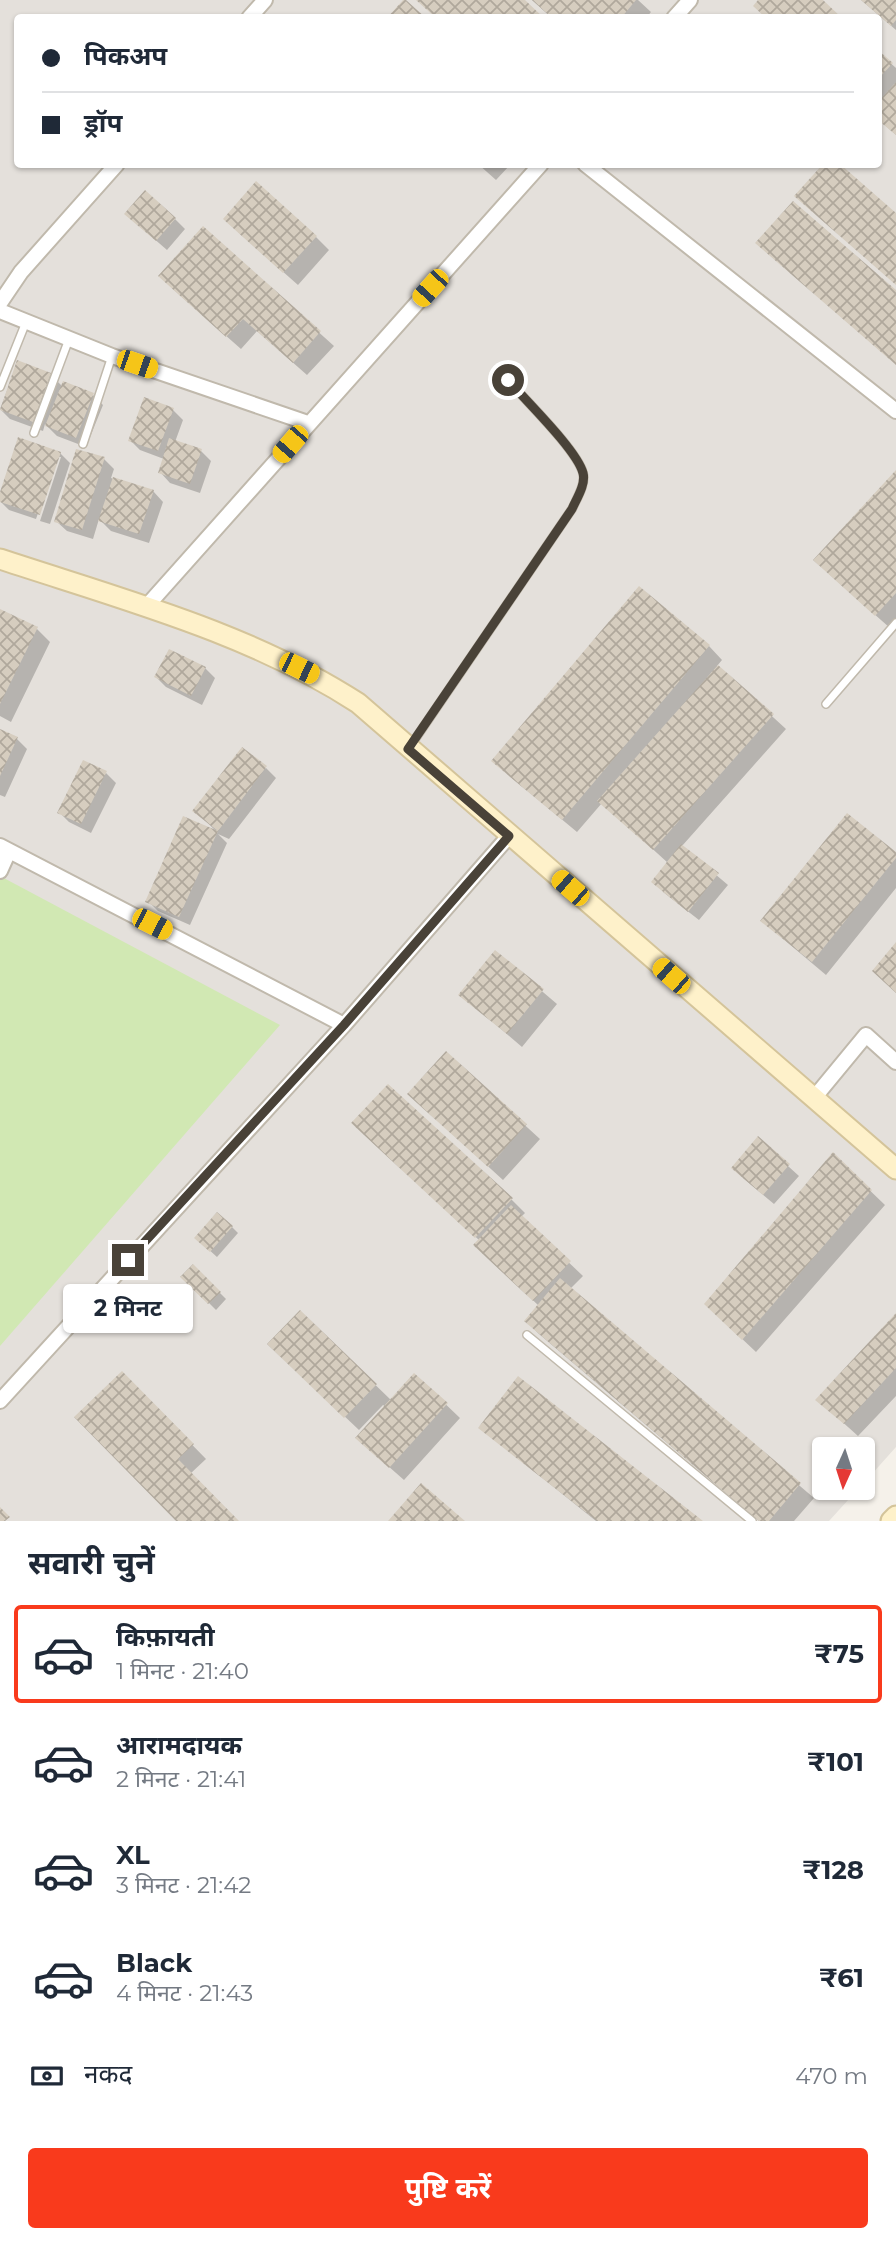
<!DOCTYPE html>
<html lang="hi">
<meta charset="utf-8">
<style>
:root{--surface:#fff;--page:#f2f2f3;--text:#1f2937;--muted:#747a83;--line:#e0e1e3;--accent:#f93a1c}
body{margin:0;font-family:Montserrat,"Noto Sans Devanagari",sans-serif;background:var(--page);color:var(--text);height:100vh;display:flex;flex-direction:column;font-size:26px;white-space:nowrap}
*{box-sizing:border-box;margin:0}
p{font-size:23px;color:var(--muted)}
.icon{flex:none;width:38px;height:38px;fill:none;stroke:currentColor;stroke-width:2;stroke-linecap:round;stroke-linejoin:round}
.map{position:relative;height:1521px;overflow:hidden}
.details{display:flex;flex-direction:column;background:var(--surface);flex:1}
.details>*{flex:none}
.guide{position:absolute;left:14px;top:14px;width:868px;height:154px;border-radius:7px;box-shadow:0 2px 5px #0004;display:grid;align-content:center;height:154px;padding:0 28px;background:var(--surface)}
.needle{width:46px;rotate:183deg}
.tools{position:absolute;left:812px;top:1437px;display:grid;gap:14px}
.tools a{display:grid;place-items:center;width:63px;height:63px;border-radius:7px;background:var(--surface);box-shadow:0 2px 5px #0004;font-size:35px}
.end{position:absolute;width:32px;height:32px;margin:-16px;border:9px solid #494238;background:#fff;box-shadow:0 0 0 4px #fff}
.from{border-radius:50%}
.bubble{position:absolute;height:49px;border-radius:7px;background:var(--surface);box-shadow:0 2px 5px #0004;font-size:23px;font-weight:700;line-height:49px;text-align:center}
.car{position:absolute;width:21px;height:42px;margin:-21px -10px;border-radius:9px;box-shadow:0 0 5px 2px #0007;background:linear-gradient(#f5c518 24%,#345 0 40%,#f5c518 0 76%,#345 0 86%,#f5c518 0)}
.guide b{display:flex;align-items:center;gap:24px;height:66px;font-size:26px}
.guide b+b{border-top:2px solid var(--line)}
.guide i{width:18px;height:18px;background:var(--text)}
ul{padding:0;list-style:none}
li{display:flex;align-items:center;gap:21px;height:98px;margin:0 14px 10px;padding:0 14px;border:4px solid transparent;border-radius:7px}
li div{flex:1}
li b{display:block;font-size:26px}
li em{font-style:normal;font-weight:700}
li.selected{border-color:var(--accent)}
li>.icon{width:63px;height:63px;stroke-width:1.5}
h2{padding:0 28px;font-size:32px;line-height:84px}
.pay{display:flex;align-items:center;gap:18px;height:77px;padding:0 28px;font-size:26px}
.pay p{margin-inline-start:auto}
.primary-button{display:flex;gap:14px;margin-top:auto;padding:14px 28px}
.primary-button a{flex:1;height:80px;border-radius:7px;background:var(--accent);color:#fff;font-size:28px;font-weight:700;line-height:80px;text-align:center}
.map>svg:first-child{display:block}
</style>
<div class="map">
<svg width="896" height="1521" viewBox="0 0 896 1521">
<defs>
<pattern id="building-cross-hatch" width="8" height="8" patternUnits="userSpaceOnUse" patternTransform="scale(1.75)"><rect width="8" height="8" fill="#d6cdbf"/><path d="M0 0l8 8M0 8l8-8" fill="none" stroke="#b0a89c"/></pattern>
</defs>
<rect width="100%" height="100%" fill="#f5f1ea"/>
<!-- industrial -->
<path fill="#e4e0db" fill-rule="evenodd" d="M0,0h896v1447l-33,37v-35h-39v39h35l-30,33h-829zM18,18h860v146h-860z"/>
<!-- grass -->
<path fill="#d1e8b3" d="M0,876l280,149 -280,321z"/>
<!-- shadow -->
<path fill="#0003" d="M532,0h106l13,12 -5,6h-94z
M861,0h35v30z
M878,52l18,16v67l-18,-16z
M478,164h33l-15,16z
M175,219l10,10 -18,21 -30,-26z
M203,228l131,118 -27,29 -50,-44 -16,18 -67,-59z
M238,232l78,5 13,13 -31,35z
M18,362l32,12 13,13 30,8 10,10 -17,42 -29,-11 -12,-12 -2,7 -33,-12 -10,-10z
M173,410l10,10 -8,22 26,9 10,10 -11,32 -30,-10 -10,-11 4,-13 -24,-9 -10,-10z
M60,453l10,10 -20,61 -10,-3 21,-64h-4l-21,62 -27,-9 -9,-9v-4z
M104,459l10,10 -3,9 42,13 10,11 -14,41 -38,-12 -12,-12 -6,20 -26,-8 -11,-10z
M896,472v150l-6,6 -61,-54z
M639,588l70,58 13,14 -5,6 69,63 -104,117 46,39 -29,35 -36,-28 5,-29 -66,-60 -25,29 -70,-58z
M0,611l37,18 13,13 -39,80 -11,-6z
M205,668l10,10 -13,27 -36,-18 -10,-10z
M0,731l17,8 10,10 -22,48 -5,-2z
M266,768l10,10 -47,61 -11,-5 9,9 -37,82 -32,-14 -10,-10 36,-83 34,15 -23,-22z
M106,773l10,10 -25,50 -22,-11 -10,-10z
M896,854v34l-70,87 -64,-54z
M496,952l61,52 -35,43 -61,-52z
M446,1053l94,86 -37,41 -80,-73z
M367,1137l144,62 14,14 -4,4 62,59 -13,13 244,209 -20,23h-35l-220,-187 -13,-13 13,-15 -50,-48 -10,-18z
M758,1139l41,37 -25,28 -31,-26z
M833,1155l52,50 -129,147 -36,-34z
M232,1227l6,6 -21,24 -21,-19z
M193,1266l33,33 -10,11 -33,-33z
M300,1312l92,89 23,-26 45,43 -56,62 -33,-29 15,-44 -3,-2 -24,25 -76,-72z
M896,1316v80l-38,40 -40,-36z
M122,1373l84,86 -16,15 46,47h-57z
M480,1428l220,93h-104z"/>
<!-- building -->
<path fill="url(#building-cross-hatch)" d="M403,0h3l20,18h-39z
M416,0h109l19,18h-108z
M532,0h104l-15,18h-69z
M758,0h65l19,18h-76l-13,-12z
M861,0h35v20l-5,6z
M878,50l15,13 -15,16z
M896,82v53l-18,-15v-18z
M823,164h17l56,49v72l-102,-89z
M256,181l61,55 -34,37 -60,-54z
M145,190l31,28 -20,23 -32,-27z
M793,201l103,89v75l-141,-122z
M203,226l118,105 -28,32 -50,-44 -17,18 -68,-61z
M17,360l34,13 -18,49 -33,-12z
M63,381l31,12 -18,45 -31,-12z
M144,397l30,11 -16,43 -30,-10z
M18,437l43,15 -21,63 -40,-13v-10z
M169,438l33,11 -12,35 -32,-11z
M76,449l29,8 -23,73 -28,-8z
M896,470v123l-21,23 -62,-56z
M113,477l41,13 -15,44 -41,-13z
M639,586l71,59 -148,175 -71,-59z
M0,609l38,18 -38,77z
M169,649l37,18 -15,29 -37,-19z
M718,665l56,49 -121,136 -56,-49z
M0,729l18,8 -18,39z
M242,747l25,19 -49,65 -26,-20z
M83,760l24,11 -26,53 -24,-11z
M847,813l49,39v6l-84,104 -52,-41z
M183,816l35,15 -39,86 -34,-15z
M681,844l38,29 -31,39 -37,-30z
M896,942v51l-24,-22z
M495,950l49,39 -37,45 -49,-39z
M446,1051l81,73 -39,43 -81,-73z
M388,1084l125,114 -38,40 -124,-115z
M758,1136l32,28 -27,31 -32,-27z
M833,1152l39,38 -130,150 -38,-36z
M511,1205l60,56 -38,40 -60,-56z
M217,1212l16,14 -23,26 -16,-14z
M193,1264l28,28 -13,12 -28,-27z
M560,1278l241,205 -32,38h-10l-235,-200z
M300,1310l77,74 -33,34 -77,-74z
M896,1313v55l-52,56 -29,-24z
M122,1371l72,73 -16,15 61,62h-63l-102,-104z
M414,1373l34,30 -59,65 -34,-30z
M518,1376l185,145h-106l-119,-93z
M421,1483l44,38h-77z
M0,1507l10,10 -5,4h-5z"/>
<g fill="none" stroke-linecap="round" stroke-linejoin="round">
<defs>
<path id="lane" d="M0,387l26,-65
M34,433l35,-94
M83,444l29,-88
M826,704l70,-81
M411,745l161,-236c5,-11 14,-25 11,-36 -6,-23 -58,-73 -75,-93
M527,1335l225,186"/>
<path id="street" d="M249,18l16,-18
M674,18l16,-18
M585,164l311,247
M0,303l21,-31 96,-108
M0,311l112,45 196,67
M146,607l395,-443
M0,846l344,179
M0,871l9,-20
M814,1098l52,-63 30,27
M0,1401l344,-376 165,-189"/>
<path id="secondary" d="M0,559c121,40 250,74 358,144l538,466
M891,1521l5,-5"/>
</defs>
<!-- lane casing -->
<use href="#lane" stroke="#c0b9ac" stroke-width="10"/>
<!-- street casing -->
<use href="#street" stroke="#c0b9ac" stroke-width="18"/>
<!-- secondary casing -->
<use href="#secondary" stroke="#d4c49a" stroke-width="23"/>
<!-- lane -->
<use href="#lane" stroke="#fff" stroke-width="7"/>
<!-- street -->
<use href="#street" stroke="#fff" stroke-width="14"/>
<!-- secondary -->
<use href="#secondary" stroke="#fef1ca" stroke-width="19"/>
</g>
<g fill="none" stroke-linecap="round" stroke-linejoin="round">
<!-- route -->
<path stroke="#494238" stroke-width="9" d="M128,1260l216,-235 165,-189 -101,-87 164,-240c5,-11 14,-25 11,-36 -6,-23 -58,-73 -75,-93"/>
</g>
</svg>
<div class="tools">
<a><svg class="needle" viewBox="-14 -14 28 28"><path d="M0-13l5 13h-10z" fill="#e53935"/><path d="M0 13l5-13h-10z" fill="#747a83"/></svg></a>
</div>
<i class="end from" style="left:508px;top:380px"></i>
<i class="end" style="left:128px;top:1260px"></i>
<div class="bubble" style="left:63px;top:1284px;width:130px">2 मिनट</div>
<i class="car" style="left:430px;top:288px;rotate:222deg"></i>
<i class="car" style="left:137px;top:364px;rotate:109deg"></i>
<i class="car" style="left:290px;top:444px;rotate:221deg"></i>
<i class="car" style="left:299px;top:668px;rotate:116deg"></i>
<i class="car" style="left:570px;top:888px;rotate:311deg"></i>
<i class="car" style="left:152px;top:924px;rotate:117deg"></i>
<i class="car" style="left:671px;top:976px;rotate:311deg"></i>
<div class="guide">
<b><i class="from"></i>पिकअप</b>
<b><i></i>ड्रॉप</b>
</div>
</div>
<section class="details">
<h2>सवारी चुनें</h2>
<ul>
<li class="selected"><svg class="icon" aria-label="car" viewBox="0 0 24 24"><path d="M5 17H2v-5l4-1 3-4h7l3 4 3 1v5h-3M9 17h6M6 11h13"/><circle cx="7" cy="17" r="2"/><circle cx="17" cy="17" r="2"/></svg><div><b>किफ़ायती</b><p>1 मिनट · 21:40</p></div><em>₹75</em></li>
<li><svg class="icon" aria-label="car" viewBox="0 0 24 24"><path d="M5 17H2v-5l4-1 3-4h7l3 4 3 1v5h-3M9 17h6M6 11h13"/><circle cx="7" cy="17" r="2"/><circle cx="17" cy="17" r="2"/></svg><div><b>आरामदायक</b><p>2 मिनट · 21:41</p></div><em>₹101</em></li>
<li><svg class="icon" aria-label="car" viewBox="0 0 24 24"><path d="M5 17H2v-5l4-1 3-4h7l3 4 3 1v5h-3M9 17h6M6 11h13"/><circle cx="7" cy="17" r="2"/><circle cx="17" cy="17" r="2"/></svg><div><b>XL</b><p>3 मिनट · 21:42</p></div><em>₹128</em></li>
<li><svg class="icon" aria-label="car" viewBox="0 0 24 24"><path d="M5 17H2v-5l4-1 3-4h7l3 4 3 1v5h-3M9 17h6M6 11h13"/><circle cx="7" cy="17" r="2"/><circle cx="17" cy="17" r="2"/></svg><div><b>Black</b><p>4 मिनट · 21:43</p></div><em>₹61</em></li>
</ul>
<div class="pay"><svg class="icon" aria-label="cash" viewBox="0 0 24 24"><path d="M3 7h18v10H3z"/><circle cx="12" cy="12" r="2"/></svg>नकद<p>470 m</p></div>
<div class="primary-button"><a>पुष्टि करें</a></div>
</section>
